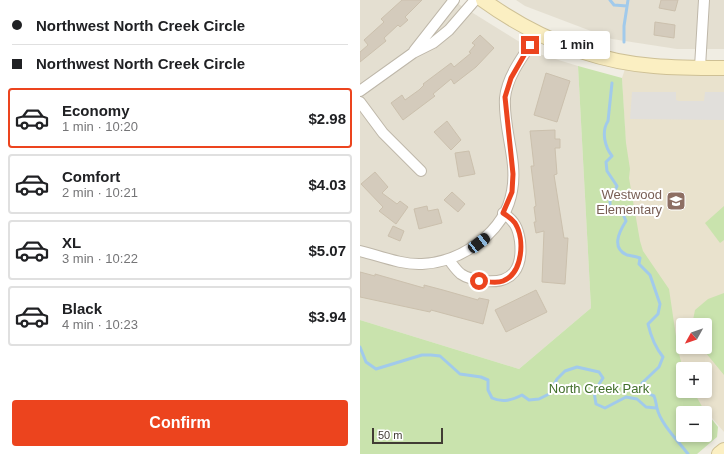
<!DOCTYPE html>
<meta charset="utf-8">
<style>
:root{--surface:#fff;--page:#f2f2f2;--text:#202124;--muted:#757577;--line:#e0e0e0;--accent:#ec441e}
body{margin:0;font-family:Arial,sans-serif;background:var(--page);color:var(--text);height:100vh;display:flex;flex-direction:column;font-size:15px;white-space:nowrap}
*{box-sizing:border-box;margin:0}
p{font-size:13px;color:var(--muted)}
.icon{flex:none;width:22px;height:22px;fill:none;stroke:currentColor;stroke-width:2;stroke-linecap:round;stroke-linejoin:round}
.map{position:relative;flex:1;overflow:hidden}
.drawer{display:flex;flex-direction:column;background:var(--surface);width:360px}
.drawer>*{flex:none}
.hud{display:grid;align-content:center;height:88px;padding:0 12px;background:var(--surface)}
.needle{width:26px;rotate:230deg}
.tools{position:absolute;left:316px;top:318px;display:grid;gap:8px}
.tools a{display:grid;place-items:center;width:36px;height:36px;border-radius:4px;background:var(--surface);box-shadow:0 2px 6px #0003;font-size:20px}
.scale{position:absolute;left:12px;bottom:10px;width:71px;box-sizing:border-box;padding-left:4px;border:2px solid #413c34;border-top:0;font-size:11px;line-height:14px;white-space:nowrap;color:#413c34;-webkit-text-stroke:3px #fff;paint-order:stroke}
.end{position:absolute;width:18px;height:18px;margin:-9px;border:5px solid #ec441e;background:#fff;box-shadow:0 0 0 2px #fff}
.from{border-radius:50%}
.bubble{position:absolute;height:28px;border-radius:4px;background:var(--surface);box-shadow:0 2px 6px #0003;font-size:13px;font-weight:600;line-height:28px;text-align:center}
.car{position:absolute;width:12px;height:24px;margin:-12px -6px;border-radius:5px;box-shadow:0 0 3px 1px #0007;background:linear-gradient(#222 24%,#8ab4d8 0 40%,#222 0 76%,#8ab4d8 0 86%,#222 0)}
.hud b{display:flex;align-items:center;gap:14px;height:38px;font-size:15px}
.hud b+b{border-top:1px solid var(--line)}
.hud i{width:10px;height:10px;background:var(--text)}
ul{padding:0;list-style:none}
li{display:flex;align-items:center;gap:12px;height:60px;margin:0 8px 6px;padding:0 4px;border:2px solid var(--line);border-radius:4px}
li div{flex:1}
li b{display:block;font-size:15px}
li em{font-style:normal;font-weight:600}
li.active{border-color:var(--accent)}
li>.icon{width:36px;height:36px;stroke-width:1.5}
.action{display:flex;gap:8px;margin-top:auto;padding:8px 12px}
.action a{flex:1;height:46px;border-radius:4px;background:var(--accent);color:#fff;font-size:16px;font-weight:600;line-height:46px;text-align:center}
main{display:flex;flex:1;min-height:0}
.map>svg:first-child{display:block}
</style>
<main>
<section class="drawer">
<div class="hud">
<b><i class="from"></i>Northwest North Creek Circle</b>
<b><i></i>Northwest North Creek Circle</b>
</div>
<ul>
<li class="active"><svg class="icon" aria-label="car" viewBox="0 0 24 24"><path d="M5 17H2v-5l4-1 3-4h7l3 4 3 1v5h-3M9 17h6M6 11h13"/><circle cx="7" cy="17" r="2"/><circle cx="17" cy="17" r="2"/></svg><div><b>Economy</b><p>1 min · 10:20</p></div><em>$2.98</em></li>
<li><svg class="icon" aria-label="car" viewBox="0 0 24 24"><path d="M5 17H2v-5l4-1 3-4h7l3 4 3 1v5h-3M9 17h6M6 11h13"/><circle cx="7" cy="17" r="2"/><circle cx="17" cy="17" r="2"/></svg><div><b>Comfort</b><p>2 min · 10:21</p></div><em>$4.03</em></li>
<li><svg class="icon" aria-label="car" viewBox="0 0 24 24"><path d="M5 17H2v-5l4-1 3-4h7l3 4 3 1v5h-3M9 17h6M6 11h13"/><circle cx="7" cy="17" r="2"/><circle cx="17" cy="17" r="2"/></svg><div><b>XL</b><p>3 min · 10:22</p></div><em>$5.07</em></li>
<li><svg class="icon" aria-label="car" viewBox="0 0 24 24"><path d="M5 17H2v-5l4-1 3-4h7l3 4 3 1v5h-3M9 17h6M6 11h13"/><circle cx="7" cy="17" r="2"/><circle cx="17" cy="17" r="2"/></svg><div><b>Black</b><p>4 min · 10:23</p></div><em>$3.94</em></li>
</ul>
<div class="action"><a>Confirm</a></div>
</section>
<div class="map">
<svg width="364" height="454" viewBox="0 0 364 454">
<rect width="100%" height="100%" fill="#f0ede3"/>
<!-- residential -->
<path fill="#e4dfd1" d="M0,0h94l6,5 79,49 39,12 13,242 -72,61 -159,-49z
M156,0h208v49h-47l-65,-10 -87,-33z"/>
<!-- education -->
<path fill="#e9e2cd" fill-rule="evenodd" d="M265,69l48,6h51v357l-35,-41h16v-22h-22l-47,-42 -14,-249zM323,325h22v22h-22z"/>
<!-- green -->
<path fill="#c9e3ad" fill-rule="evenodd" d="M218,66l44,12 4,65 4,26 -1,9 11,63 3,10 26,38 9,61 5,19v22h10l10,17 15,19 -1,10 -20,17h-337v-134l159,49 72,-61zM323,413h22v22h-22z
M364,206v34l-4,3 -15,-20z
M364,293v82l-23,-28h4v-22h-13l3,-15 13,-11z"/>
<!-- parking -->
<path fill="#e1dfdb" d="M272,92h44v8l3,1h25l1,-9h19v28l-94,-1z"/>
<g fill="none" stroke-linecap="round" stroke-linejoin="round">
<!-- stream -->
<path stroke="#a1caeb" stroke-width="3" d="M250,0l4,5 13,1
M264,42v-16l4,-26
M252,83l-4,38c-7,11 -3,26 4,35l-6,6 1,9 10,15 -7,15v6l13,7 3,7c-7,11 -15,27 1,34 5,1 8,1 13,3l-1,6 11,11 10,29 -2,10 -10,10c3,13 7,23 15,33l-4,10 -17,16c1,8 5,10 12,13 2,5 2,8 3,12 3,15 22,34 31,46
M0,347l6,15 10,7 46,-14h9l9,1 20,18 21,3 7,3v10l4,8c11,5 20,2 30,-3l7,5 10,-1 10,-5 8,-15 8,-8 12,-4 22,5 4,6 -9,14 2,12 9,4 21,-11 11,2 9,8 10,1"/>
</g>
<!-- building -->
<path fill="#d4cbbc" stroke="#cbc0ad" d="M42,0h20l-17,17 3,3 -8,7 -2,-2 -14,13 2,3 -26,21v-10l8,-7 -4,-5 20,-18 -3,-3z
M301,0h17l-3,11 -16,-3z
M295,22l20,3 -1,13 -20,-3z
M120,35l14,13 -18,19 -22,17 -3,-5 -18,15 2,2 -32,24 -12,-17 11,-8 3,5 14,-10 5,-5 -1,-1 28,-21 3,4 17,-14 -2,-1 6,-7 -3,-2z
M186,73l24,8 -13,41 -23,-7z
M87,121l14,19 -10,10 -17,-18z
M195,130v9h5v9h-5l2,26 -3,1 10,63h4l-3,46 -23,-2 2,-51 -8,2 -2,-11h2l-2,-15 2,-1 -5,-40h3l-4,-35z
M109,151l6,23 -16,3 -4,-24z
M15,172l13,15 -6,6 15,11 3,-3 8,6 -12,17 -17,-13 4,-4 -22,-23z
M92,192l13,12 -7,8 -14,-12z
M67,206l1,5 10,-2 4,14 -23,6 -5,-20z
M33,226l11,5 -4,10 -12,-5z
M0,272l15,4v-2l49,14v-3l19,5 35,10 1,-2 10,2 -6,24 -52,-14 -1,2 -70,-15z
M176,290l11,22 -41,20 -11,-22z"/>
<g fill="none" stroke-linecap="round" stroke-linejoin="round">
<defs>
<path id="street" d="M54,51l40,-51
M340,67l4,-67
M0,91l53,-38 20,-10 16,-13 26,-30
M0,102l23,31 38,38
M0,251c20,5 42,14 62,13 40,-2 83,-32 90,-73 6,-31 -9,-62 -7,-93 2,-23 21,-46 33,-64
M89,260c4,5 7,10 12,14 7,5 15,6 23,7 29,3 39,-13 36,-40 -2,-13 -5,-20 -17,-28"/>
<path id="secondary" d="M123,0c50,36 108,61 171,66 23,2 47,2 70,2
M359,454l5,-4"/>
</defs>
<!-- street casing -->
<use href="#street" stroke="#beb7a9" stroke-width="12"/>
<!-- secondary casing -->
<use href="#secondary" stroke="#cec095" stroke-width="16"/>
<!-- street -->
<use href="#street" stroke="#fff" stroke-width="10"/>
<!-- secondary -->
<use href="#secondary" stroke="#fbefc2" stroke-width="14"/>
</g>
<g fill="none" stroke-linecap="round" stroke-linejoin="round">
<!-- route -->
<path stroke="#ec441e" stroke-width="5" d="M119,281c7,0 17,3 24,0 20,-8 22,-42 12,-58 -3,-4 -7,-7 -12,-10l9,-21 1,-18 -8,-77 6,-19 19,-33"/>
</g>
<!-- icons -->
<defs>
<symbol id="school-square" viewBox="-11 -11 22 22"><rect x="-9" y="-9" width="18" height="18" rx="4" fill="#8d6e63" stroke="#fff"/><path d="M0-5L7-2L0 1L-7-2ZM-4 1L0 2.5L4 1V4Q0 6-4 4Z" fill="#fff"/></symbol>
</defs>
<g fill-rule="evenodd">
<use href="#school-square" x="305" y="190" width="22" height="22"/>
</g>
<g text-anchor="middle" stroke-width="4" stroke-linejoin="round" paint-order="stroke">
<!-- education labels -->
<g font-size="13" fill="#785e54" stroke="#fff" text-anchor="end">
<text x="302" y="199">Westwood<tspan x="302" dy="15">Elementary</tspan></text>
</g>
<!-- park labels -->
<g font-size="13" fill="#426f2b" stroke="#fff">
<text x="239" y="393">North Creek Park</text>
</g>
</g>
</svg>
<div class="tools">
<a><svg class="needle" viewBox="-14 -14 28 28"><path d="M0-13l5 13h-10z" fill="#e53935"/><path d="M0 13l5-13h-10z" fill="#757577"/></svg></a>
<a>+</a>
<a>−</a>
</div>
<div class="scale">50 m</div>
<i class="end from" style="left:119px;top:281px"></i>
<i class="end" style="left:170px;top:45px"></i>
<div class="bubble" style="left:184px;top:31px;width:66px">1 min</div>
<i class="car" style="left:119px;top:243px;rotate:52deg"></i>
</div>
</main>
